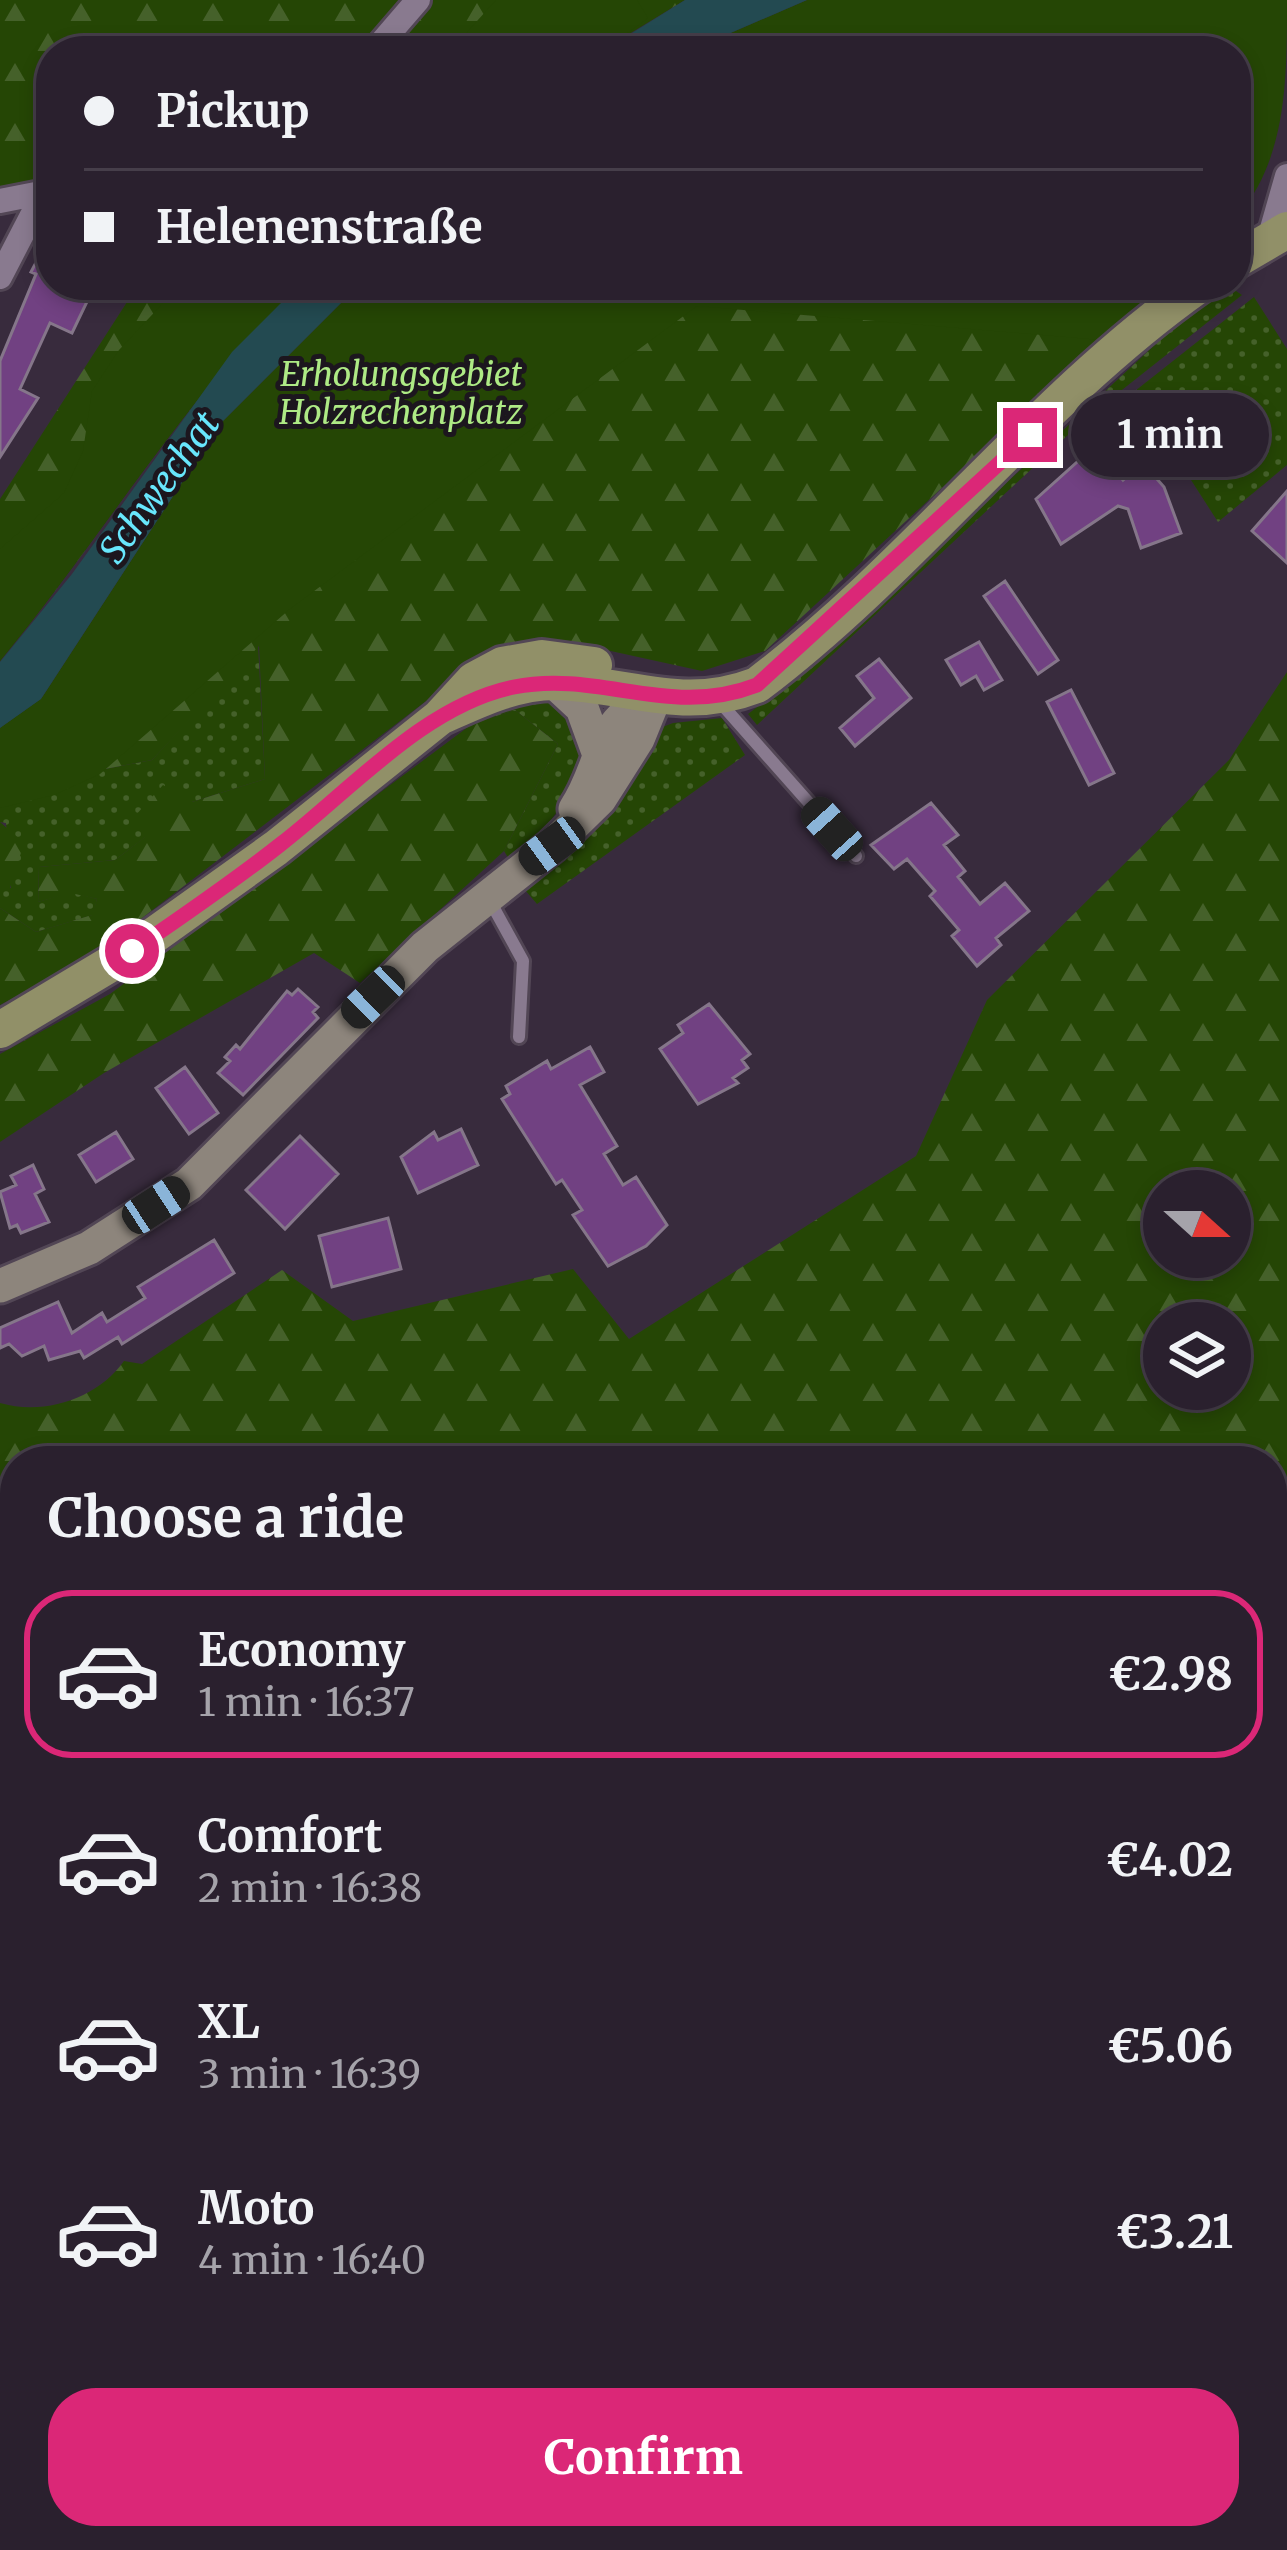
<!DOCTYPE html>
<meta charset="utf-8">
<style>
:root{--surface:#2a202e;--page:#322836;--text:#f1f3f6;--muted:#a5a3aa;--line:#463e4a;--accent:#db2777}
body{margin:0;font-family:Merriweather,serif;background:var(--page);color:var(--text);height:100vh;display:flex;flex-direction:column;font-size:45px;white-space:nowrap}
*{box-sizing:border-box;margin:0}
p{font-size:39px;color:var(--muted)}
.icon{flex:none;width:66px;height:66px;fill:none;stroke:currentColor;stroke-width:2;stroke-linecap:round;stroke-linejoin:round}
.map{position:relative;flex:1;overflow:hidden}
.drawer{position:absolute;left:0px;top:1446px;width:1287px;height:1104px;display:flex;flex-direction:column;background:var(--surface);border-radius:48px 48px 0 0;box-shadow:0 6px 18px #0003,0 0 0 3px var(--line)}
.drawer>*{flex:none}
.top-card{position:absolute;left:36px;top:36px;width:1215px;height:264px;border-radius:48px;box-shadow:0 6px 18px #0003,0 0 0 3px var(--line);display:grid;align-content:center;height:264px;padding:0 48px;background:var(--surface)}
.needle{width:78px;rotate:111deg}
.controls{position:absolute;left:1143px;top:1170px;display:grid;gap:24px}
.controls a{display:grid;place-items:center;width:108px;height:108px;border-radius:50%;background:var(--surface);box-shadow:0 6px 18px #0003,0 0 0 3px var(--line);font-size:60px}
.end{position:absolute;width:54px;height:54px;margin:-27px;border:15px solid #db2777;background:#fff;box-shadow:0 0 0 6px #fff}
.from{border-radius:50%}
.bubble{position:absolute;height:84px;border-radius:42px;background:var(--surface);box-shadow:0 6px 18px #0003,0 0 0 3px var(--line);font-size:39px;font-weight:700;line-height:84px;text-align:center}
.car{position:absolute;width:36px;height:72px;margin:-36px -18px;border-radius:15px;box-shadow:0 0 9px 3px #0007;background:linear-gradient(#222 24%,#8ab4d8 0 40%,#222 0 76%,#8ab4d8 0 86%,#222 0)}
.top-card b{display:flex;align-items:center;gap:42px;height:114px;font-size:45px}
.top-card b+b{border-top:3px solid var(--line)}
.top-card i{width:30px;height:30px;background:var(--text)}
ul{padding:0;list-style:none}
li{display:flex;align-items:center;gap:36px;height:168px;margin:0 24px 18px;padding:0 24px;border:6px solid transparent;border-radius:48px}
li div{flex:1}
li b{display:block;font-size:45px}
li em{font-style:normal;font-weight:700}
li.selected{border-color:var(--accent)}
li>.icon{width:108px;height:108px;stroke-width:1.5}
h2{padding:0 48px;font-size:54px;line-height:144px}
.primary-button{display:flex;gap:24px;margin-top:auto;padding:24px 48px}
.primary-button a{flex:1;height:138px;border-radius:48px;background:var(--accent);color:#fff;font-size:48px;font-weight:700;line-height:138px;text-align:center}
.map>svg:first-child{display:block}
</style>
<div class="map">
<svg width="1287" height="2550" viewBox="0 0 1287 2550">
<defs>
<pattern id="grass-dots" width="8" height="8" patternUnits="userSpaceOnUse" patternTransform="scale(3)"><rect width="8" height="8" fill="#254605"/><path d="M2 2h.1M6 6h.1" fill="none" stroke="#45612a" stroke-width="1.8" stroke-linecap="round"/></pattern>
<pattern id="forest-firs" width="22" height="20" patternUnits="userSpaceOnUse" patternTransform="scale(3)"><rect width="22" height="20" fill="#254605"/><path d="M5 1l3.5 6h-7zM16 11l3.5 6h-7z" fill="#45612a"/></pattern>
</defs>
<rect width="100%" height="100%" fill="#382b3d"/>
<!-- grass -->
<path fill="url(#grass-dots)" d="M1227,285l15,10 -158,125 -327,305 -9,-11 54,-41 386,-359z
M1254,297l33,52v116l-69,57 -45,-70 -57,-46z
M258,644l7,135 -73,23 -77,58 -76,7 -1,35 33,-10 26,7 -4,16 -57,17 -36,-24v-20h11l-5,-65 -6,-1v-46h68l84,-16z
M538,696l27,11 21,42c-19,55 -31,74 -77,110l-5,-8 54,-107 -43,-34 -43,14 36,-23z
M722,718l23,37 -208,149 -12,-14 61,-58 66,-101 21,-8z"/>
<!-- forest -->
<path fill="url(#forest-firs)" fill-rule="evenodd" d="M0,0h685l-74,45 -78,6h-482v135l-51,9z
M138,285h161c-114,113 -197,252 -299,376v-162z
M386,285h776l-397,366 -63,20 -137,-30 -76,12 -398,304 -91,48v-97l36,24 56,-17 5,-16 -26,-6 -33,9 1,-35 76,-7 30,-23 -11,-20 29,-32 29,17 73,-23 -6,-133 -107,114 -84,16 -68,-48 41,-29z
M1287,672v1878h-218l12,-15h191v-1074h-1257v455l-15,13v-526c45,13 98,-5 124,-42l18,3 140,-94 71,51 220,-52 56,70 287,-183 71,-156 242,-240zM1164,1191h66v66h-66zM1164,1323h66v66h-66z
M515,710l43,34 -54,107 -144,132 -46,-30 -210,120 -104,69v-88l110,-60 362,-270z
M0,822l24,21 -14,45h-10z
M0,1938l15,12v288l-15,-8z
M586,2535h285l-9,15h-258z"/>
<!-- park -->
<path fill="#254605" d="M496,0h141l11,18 -45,33h-153z
M807,0h480c0,81 0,159 -51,218v-167h-547z
M180,285h119c-114,113 -197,252 -299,376v-112l64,-56 19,-42 9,-60 27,-41z
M359,285h803l-61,55 -404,-34 -407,303 -190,165 -46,21 -54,13v-80l41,-29 179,-275z"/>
<!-- water -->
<path fill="#234a51" d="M685,0h122l-118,51h-86z
M299,285h60l-139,139 -179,275 -41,29v-66l72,-88 160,-222z"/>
<!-- building -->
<path fill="#714182" stroke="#85768a" stroke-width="3" d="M51,234v51h44l-23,48 -22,-10 -30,66 18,9 -38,59v-96l36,-87 -5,-2z
M1095,446l28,34 20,-17 21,24 17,46 -40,15 -13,-39 -10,-3 -57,38 -25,-45z
M1287,491v72l-35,-32z
M1005,581l53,79 -20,14 -54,-78z
M979,642l23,38 -18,10 -8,-14 -15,9 -15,-25z
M879,659l32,39 -56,48 -15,-18 34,-30 -17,-22z
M1071,690l43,83 -25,12 -42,-83z
M931,803l27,32 -14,10 21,26 -7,6 22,27 25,-21 24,28 -33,27 5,7 -24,21 -25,-30 7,-6 -29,-34 5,-5 -28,-32 -13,10 -23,-24z
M298,989l20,18 -5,5 5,6 -75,77 -25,-22 12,-12 -5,-4 11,-12 4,4 47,-58 5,4z
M709,1004l41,50 -8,6 6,8 -15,10 5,5 -40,21 -38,-55 23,-16 -5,-8z
M590,1047l14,25 -24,13 37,61 -13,8 19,31 13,-8 31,48 -21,21 -38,20 -35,-51 9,-5 -20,-30 -6,4 -54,-85 8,-5 -4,-8 41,-25 4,8z
M185,1067l33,46 -29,21 -33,-46z
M461,1129l17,36 -60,28 -17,-36 33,-25 4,8z
M116,1132l17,27 -37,23 -17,-27z
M300,1136l38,38 -53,55 -39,-39z
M33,1165l11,24 -9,5 14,28 -28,11 -4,-8 -7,3 -10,-36 16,-7 -5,-9z
M388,1218l13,51 -69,18 -13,-51z
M214,1240l20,33 -112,71 -4,-7 -34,21 -4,-7 -31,9 -5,-14 -22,10 -13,-12 -9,4v-20l58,-26 14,31 30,-20 5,9 38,-24 -7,-11z"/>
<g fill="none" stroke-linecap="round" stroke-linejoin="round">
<defs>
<path id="lane" d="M717,699l139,157
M490,901l33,60 -4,76
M0,2353l12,-13 3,-16"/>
<path id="street" d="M374,51l44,-51
M0,201l51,-10
M1269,239l18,-63
M0,277l44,-85
M0,2372l15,3
M931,2535l1,15
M420,2550l8,-15"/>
<path id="secondary" d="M554,682l28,26 16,44
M575,809c32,-49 18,-85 81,-114
M0,1286l89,-38 100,-64 236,-237 127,-101 48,-47 38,-60 18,-44"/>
<path id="primary" d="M1236,260l51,-30
M440,717c36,-16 74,-35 115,-35 76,2 127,32 202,3 159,-120 280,-286 442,-400
M0,1030l132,-79 144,-103 164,-131 34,-37 28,-15 40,-7 52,7"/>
</defs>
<!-- lane casing -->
<use href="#lane" stroke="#524655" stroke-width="18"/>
<!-- street casing -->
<use href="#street" stroke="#524655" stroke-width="30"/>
<!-- secondary casing -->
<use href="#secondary" stroke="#524655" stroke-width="39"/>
<!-- primary casing -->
<use href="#primary" stroke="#524655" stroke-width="42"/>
<!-- lane -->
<use href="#lane" stroke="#897a8f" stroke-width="12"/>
<!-- street -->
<use href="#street" stroke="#897a8f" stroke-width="24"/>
<!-- secondary -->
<use href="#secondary" stroke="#8d857c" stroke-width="33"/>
<!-- primary -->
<use href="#primary" stroke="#919068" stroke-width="36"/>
</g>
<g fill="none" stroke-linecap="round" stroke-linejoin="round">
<!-- route -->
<path stroke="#db2777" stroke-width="15" d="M132,951c51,-35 101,-69 149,-107 70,-54 144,-139 233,-157 87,-17 155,32 243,-2l273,-250"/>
</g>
<g text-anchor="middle" stroke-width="10" stroke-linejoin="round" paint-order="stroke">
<!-- park labels -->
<g font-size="33" font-style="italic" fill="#aeea85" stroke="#1c161e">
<text x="401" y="386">Erholungsgebiet<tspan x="401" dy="38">Holzrechenplatz</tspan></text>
</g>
<!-- water labels -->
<g font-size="36" font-style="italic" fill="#68e6fc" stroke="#1c161e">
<text transform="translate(159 487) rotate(-54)" y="13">Schwechat</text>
</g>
</g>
</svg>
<div class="controls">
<a><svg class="needle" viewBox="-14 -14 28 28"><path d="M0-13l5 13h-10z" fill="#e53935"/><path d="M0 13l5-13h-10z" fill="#a5a3aa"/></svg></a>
<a><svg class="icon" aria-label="layers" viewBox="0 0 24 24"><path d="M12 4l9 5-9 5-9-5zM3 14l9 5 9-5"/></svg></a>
</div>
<i class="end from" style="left:132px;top:951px"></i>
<i class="end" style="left:1030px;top:435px"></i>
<div class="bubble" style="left:1071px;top:393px;width:198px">1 min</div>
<i class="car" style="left:832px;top:829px;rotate:318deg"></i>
<i class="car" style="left:552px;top:846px;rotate:234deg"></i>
<i class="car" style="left:373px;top:997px;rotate:226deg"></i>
<i class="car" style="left:156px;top:1205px;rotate:57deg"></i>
<div class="top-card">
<b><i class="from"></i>Pickup</b>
<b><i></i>Helenenstraße</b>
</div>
<section class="drawer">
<h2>Choose a ride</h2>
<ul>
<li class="selected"><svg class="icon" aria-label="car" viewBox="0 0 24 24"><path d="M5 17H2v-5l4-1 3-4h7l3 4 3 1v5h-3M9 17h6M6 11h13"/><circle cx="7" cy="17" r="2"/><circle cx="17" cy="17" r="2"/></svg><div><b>Economy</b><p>1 min · 16:37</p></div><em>€2.98</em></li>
<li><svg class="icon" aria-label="car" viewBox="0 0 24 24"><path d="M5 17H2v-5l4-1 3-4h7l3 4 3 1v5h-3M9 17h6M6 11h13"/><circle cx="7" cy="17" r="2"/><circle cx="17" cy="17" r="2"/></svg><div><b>Comfort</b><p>2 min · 16:38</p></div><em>€4.02</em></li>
<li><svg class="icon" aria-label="car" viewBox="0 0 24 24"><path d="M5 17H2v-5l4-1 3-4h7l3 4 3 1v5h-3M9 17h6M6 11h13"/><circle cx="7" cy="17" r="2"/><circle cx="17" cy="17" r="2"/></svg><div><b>XL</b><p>3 min · 16:39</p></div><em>€5.06</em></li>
<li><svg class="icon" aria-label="car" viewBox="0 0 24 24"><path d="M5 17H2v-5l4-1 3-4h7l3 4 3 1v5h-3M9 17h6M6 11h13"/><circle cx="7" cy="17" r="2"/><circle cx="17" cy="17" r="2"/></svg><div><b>Moto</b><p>4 min · 16:40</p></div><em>€3.21</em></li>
</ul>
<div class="primary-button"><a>Confirm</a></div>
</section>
</div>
